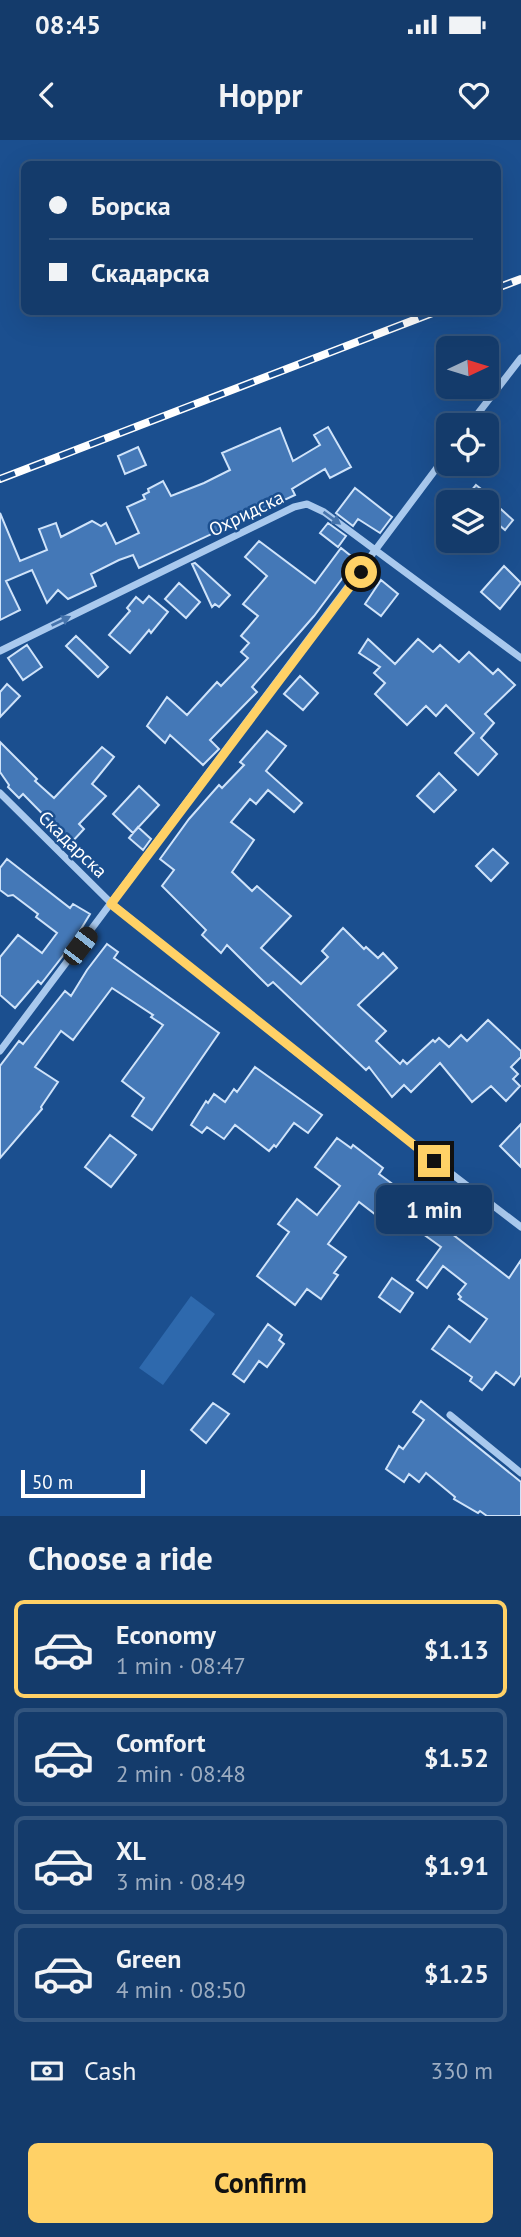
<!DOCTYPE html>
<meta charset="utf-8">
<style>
:root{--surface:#143b6b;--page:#214673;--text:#f1f3f6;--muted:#9dadc1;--line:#33557e;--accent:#ffd166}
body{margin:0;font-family:"PT Sans",sans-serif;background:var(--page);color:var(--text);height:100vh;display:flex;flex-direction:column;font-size:26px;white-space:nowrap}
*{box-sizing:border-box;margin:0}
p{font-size:23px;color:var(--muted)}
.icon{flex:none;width:38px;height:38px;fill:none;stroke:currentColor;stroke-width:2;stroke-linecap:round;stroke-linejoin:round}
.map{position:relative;height:1376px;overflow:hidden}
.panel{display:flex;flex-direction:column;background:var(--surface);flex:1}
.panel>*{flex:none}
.guide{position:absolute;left:21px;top:21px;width:480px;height:154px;border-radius:10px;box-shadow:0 7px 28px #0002,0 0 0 2px var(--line);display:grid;align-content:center;height:154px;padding:0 28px;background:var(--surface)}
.needle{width:46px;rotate:86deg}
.fabs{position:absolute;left:436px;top:196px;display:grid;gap:14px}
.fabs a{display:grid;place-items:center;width:63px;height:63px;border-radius:10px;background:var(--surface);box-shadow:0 7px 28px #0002,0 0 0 2px var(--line);font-size:35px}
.scale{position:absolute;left:21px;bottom:18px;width:124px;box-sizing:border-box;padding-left:7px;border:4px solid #fff;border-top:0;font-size:19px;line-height:24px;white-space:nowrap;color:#fff;-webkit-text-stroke:5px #1b4f8f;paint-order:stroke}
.end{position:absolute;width:32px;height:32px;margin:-16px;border:9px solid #ffd166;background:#111;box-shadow:0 0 0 4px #111}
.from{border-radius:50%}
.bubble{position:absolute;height:49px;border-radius:10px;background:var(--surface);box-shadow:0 7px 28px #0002,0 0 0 2px var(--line);font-size:23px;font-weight:800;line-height:49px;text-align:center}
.car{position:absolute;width:21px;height:42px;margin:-21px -10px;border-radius:9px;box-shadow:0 0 5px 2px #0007;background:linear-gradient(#222 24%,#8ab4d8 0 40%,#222 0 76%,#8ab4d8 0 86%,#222 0)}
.guide b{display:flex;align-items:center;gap:24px;height:66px;font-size:26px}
.guide b+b{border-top:2px solid var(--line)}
.guide i{width:18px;height:18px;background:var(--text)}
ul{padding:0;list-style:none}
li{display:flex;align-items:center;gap:21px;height:98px;margin:0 14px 10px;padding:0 14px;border:4px solid var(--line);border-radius:10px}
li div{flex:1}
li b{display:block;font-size:26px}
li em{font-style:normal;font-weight:800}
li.current{border-color:var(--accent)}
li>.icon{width:63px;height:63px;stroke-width:1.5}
h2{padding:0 28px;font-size:32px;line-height:84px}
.pay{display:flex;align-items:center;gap:18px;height:77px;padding:0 28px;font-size:26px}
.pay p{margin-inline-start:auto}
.primary-button{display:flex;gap:14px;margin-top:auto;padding:14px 28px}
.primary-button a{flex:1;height:80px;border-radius:10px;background:var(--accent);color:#111;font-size:28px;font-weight:800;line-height:80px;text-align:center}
.status{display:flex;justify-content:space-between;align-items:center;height:49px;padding:0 35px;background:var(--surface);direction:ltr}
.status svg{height:19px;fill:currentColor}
header{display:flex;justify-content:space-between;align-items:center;height:91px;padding:0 28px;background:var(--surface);font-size:32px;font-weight:800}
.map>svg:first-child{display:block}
</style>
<div class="status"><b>08:45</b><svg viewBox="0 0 49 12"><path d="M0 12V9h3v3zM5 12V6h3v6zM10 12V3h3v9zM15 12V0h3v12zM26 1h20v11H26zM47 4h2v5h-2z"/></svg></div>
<header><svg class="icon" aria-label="back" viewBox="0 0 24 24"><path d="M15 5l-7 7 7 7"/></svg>Hoppr<svg class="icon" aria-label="heart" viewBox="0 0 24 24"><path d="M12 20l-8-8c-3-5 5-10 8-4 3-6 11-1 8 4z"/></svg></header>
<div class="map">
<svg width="521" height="1376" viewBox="0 0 521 1376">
<rect width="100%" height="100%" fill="#1b4f8f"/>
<!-- green -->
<path fill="#2e69ad" d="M191,1156l24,18 -52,71 -24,-17z"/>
<!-- building -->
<path fill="#4478b7" stroke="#cfe3fa" stroke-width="2" d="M328,287l23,40 -21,11 -5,-9 -33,20 3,6 -156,73 -6,-13 -14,5 -28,14 5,12 -28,13 -10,-9 -11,13 -15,-33 -26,11 14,29 -20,10v-107l20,48 27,-11 -8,-21 17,-6 5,14 31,-16 9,5 5,-3 10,21 23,-11 -12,-26 18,-8 -2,-4 6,-3 -1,-3 15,-8 8,15 33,-13 26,-13 -8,-17 58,-25 13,33 27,-16 -6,-10z
M138,307l8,18 -21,9 -7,-18z
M476,345l22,17h-5l20,18 -8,10 -19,-16v-12h-24z
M355,348l37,29 -12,16 -22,-14 -5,7 -17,-13z
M328,383l18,13 -8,11 -18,-14z
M259,401l56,42 26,-35 15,12 -42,56 -62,71 5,5 -47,48 9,9 -16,16 -33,-30 -5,8 -18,-17 20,-29 20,18 30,-33 4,4 27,-28 -7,-6 8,-9 -8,-7 17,-20 -15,-12 24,-28 -22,-19z
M195,423l35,32 -11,12 -4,-3 -3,3 -20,-43z
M504,426l17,17 -21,26 -19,-17z
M381,440l17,14 -17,22 -16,-12z
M179,443l21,19 -14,16 -21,-19z
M149,456l19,16 -17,21 -2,-3 -19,23 -21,-18 21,-24 -3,-3 9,-11 7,6z
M76,496l32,31 -10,10 -32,-31z
M368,499l27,25 23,-25 15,13 7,-7 19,17 10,-10 24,22 5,-5 17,16 -30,29 9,9 -13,15 16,16 -19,21 -23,-22 19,-20 -28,-28 -10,11 -10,-10 -19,19 -32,-31 10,-11 -11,-10 6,-6 -21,-14z
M27,505l15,22 -19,13 -15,-22z
M300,536l18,17 -15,17 -19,-16z
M7,544l13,12 -20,21v-25z
M267,591l19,15 -20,25 36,32 -8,9 -26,-22 -12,14 -6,-5 -19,23 23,18 -22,32 20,19 5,-5 34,30 -30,32 40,36 27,-27 -6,-6 21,-23 21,21 2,-2 12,11 5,-5 14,15 -39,37 28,26 -10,10 24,23 3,-4 4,4 26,-24 2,2 4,-4 10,9 12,-12 6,6 21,-21 33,31v6l-10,10 7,7 -5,5 7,7 -14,15 -15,-15 -19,16 -32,-39 -29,29 -7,-7 -12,12 -23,-30 -3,3 -93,-88 -5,4 -41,-41 -6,8 -19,-18 4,-5 -44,-44 12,-16 -14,-11 29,-40 30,-34 3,3 22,-23 -4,-3z
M0,602l37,37 -2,2 19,17 48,-51 12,10 -22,27 14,12 -27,28 5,5 -13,14 -48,-49 -4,4 -11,-11 1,-2 -9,-13z
M439,633l17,17 -22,22 -17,-16z
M139,646l20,19 -26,28 -20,-19z
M138,687l13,12 -8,11 -14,-12z
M493,709l15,14 -17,18 -15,-15z
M7,719l63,49 3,-4 17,10 -18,30 -31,40 -3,-3 -23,27 -15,-13v-38l18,-22 24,18 15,-20 -21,-16 2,-3 -25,-19 -5,1 -8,-6v-22z
M107,804l11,8 -4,6 105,75 -67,97 -20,-14 12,-18 -22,-17 41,-56 -12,-8 2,-2 -41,-27 -39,52 -12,-9 -26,36 23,15 -17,25 1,2 -42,49v-92l19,-25 4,3 42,-53 6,5 16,-26z
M255,927l67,48 -14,18 -14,-10 -18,24 -2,-2 -5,6 -34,-26 -11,14 -17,-12 -5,6 -11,-8 15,-24 2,2 6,-9 11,8 9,-13 3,3z
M521,984v43l-21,-21z
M110,995l26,20 -25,32 -26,-20z
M337,998l14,10 2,-3 30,23 -4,6 38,28 3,-3 19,14 -5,7 75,58 12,-18v115l-7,10 -18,-13 -14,18 -12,-9 2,-4 -40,-28 17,-23 21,16 17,-23 -28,-20 2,-2 -3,-3 8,-10 -23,-18 -16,22 -10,-8 24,-33 -36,-26 -8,10 -38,-29 -31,42 18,13 -12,16 4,2 -17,24 -14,-10 -12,16 -38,-29 32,-44 -11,-8 19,-25 20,16 23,-29 -25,-19z
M392,1138l21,15 -13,19 -21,-15z
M268,1184l14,11 -3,5 5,4 -17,23 -8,-6 -15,21 -11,-8z
M421,1261l100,81v34h-34l-7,-5 -2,2 -24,-14 1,-2 -29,-24 -7,9 -10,-8 -5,8 -18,-13 13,-23 4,3 21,-29 -11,-8z
M213,1263l16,11 -23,29 -15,-13z"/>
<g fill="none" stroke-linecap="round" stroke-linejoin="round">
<!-- street -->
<path stroke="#a9c9ee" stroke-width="7" d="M469,285l52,-67
M0,511l294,-144 13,-3 17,8 197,146
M0,653l112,111 254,204 155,119
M0,911l448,-598
M450,1275l71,58"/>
<defs>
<path id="rail" d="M497,148l24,-9
M0,339l435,-167"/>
</defs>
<!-- rail casing -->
<use href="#rail" stroke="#fff" stroke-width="8"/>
<!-- rail -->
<use href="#rail" stroke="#1b4f8f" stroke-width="5" stroke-dasharray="16" stroke-linecap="butt"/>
</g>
<!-- one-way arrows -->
<defs><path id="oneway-solid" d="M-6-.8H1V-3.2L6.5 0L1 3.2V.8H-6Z" transform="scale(1.75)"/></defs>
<g fill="#4674ac">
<use href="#oneway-solid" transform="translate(332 378) rotate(36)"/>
<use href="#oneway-solid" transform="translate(61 481) rotate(-26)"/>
</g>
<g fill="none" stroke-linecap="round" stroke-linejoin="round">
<!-- route -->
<path stroke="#ffd166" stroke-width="9" d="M361,432l-250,332 323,257"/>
</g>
<g text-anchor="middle" stroke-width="5" stroke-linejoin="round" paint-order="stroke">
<!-- street labels -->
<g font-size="19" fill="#fff" stroke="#1b4f8f">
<text transform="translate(246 373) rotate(-26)" y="7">Охридска</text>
<text transform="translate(73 704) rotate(44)" y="7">Скадарска</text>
</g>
</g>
</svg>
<div class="fabs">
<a><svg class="needle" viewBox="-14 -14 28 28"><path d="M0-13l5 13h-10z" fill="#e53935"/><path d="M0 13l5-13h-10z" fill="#9dadc1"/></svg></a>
<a><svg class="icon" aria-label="locate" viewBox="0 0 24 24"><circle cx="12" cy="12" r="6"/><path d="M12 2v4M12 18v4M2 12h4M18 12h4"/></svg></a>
<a><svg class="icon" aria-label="layers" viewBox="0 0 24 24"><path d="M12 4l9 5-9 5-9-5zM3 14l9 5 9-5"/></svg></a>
</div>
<div class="scale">50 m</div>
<i class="end from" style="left:361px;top:432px"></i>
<i class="end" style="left:434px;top:1021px"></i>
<div class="bubble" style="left:376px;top:1045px;width:116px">1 min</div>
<i class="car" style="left:80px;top:806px;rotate:37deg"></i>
<div class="guide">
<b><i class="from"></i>Борска</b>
<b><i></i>Скадарска</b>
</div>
</div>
<section class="panel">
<h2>Choose a ride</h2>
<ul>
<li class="current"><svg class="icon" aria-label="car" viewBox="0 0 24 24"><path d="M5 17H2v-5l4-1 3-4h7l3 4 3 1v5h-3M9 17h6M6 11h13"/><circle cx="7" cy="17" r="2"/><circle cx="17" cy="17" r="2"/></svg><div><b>Economy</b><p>1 min · 08:47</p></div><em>$1.13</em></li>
<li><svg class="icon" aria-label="car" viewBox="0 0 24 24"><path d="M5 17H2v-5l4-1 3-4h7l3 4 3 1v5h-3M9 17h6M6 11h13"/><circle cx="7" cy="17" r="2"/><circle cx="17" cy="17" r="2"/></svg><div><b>Comfort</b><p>2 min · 08:48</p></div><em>$1.52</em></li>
<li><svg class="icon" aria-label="car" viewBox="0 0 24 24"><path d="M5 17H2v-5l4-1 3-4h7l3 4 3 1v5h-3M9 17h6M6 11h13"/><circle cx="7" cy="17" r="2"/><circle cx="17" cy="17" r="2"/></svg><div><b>XL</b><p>3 min · 08:49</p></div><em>$1.91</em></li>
<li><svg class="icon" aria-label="car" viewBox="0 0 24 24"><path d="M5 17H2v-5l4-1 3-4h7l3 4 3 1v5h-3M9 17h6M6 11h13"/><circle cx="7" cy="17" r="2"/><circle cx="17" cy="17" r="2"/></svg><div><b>Green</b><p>4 min · 08:50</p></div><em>$1.25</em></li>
</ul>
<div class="pay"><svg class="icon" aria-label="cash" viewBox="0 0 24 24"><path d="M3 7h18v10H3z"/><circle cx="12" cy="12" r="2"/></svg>Cash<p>330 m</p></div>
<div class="primary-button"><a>Confirm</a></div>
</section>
